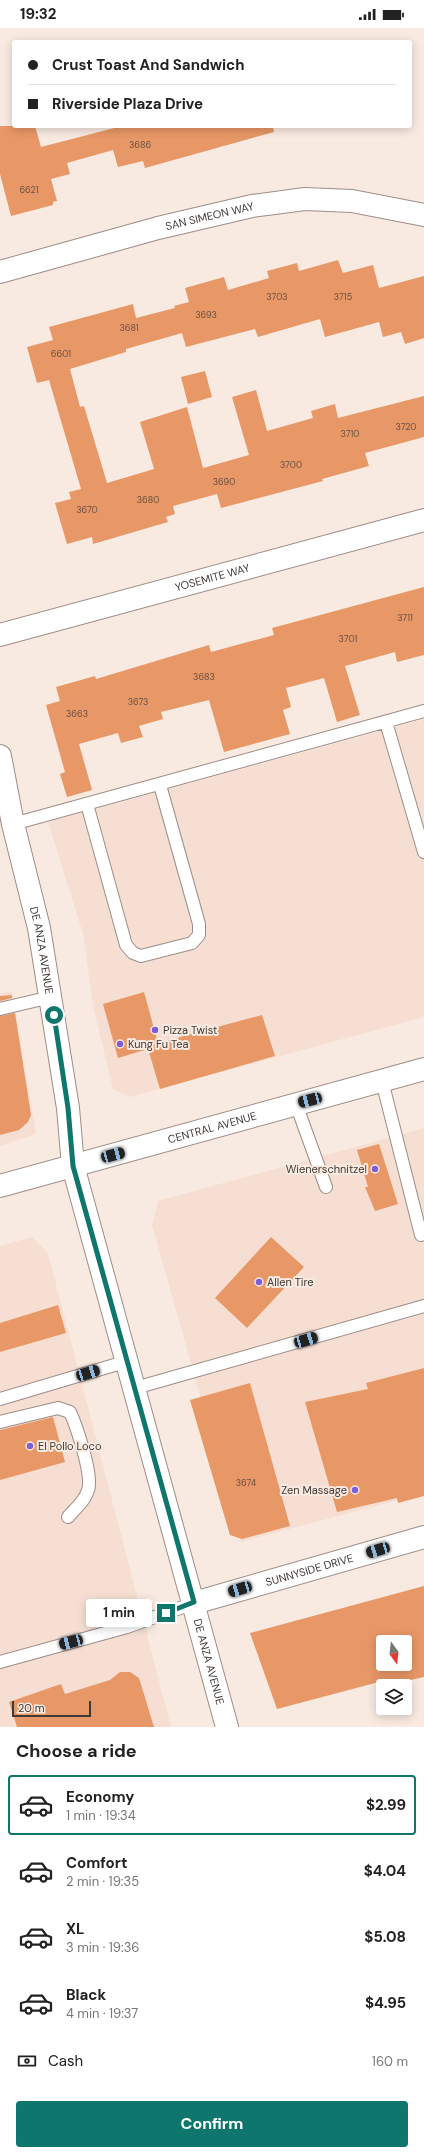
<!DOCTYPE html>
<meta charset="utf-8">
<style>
:root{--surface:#fff;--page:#f6f6f6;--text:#222;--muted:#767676;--line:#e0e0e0;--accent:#0f766e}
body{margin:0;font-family:"DM Sans",sans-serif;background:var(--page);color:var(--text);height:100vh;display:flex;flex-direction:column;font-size:15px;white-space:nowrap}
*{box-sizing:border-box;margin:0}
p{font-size:13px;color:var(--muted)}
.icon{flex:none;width:22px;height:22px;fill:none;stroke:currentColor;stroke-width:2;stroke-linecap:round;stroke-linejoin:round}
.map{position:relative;height:1699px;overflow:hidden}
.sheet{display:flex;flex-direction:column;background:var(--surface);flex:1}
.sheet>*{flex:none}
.top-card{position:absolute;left:12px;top:12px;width:400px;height:88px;border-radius:4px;box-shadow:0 2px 10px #0003;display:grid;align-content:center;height:88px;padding:0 16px;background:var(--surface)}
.needle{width:26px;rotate:165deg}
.fabs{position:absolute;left:376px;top:1607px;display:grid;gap:8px}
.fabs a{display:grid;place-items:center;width:36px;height:36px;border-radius:4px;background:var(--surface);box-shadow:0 2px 10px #0003;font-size:20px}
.scale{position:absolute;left:12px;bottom:10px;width:79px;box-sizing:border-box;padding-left:4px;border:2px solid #403a36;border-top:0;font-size:11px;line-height:14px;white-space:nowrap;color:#403a36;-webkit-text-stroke:3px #f9eae1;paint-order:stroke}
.end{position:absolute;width:18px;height:18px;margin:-9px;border:5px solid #0f766e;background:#fff;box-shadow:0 0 0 2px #fff}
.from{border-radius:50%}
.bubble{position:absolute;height:28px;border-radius:4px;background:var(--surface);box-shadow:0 2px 10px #0003;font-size:13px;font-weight:700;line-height:28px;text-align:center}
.car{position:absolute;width:12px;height:24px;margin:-12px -6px;border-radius:5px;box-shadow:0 0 3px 1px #0007;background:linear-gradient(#222 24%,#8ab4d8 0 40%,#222 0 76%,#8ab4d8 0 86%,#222 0)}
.top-card b{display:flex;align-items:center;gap:14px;height:38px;font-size:15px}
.top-card b+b{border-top:1px solid var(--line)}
.top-card i{width:10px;height:10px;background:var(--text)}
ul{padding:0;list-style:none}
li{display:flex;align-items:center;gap:12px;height:60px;margin:0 8px 6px;padding:0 8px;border:2px solid transparent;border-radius:4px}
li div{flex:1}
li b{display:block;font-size:15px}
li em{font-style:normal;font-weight:700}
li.current{border-color:var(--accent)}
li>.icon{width:36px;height:36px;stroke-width:1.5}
h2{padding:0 16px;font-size:18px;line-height:48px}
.pay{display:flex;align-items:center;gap:10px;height:44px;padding:0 16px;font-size:15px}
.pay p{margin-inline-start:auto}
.cta{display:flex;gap:8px;margin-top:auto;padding:8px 16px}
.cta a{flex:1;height:46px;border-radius:4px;background:var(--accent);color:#fff;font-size:16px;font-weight:700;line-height:46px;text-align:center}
.status{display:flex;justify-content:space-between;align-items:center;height:28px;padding:0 20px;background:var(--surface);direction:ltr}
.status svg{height:11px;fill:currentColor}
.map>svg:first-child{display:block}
</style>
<div class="status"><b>19:32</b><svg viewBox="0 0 49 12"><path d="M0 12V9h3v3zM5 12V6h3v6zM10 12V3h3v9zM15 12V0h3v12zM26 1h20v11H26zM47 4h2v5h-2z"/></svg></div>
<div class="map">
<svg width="424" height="1699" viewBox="0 0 424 1699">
<rect width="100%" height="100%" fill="#f9eae1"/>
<!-- built -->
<path fill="#f6dfd2" d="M424,691v298l-294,80 -17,-8 -20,-83 -10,-72 -35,-112z
M12,963l24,143 -36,12v-152z
M424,1100v365l-183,49 -89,-317 6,-24z
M32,1209l16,16 123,474h-171v-481z"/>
<!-- building -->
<path fill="#e89766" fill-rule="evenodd" d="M0,98h35l6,21 81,-21h151l1,6 -129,36 -2,-7 -25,6 -5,-17 -46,13 3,11 -19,5 6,22 -4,1v3l-42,11 -11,-42z
M338,232l5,13 30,-8 6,23 45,-12v62l-19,6 -4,-12 -18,5 -4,-15 -54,15 -5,-18 -62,18 -3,-8 -69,18 -4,-14 -56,16v3l-56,17 10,38 4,-1 23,77 47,-14 -14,-47 47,-15 16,61 46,-13 -17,-58 24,-7 11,41 46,-13 -2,-7 24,-7 3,14 86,-22v41l-59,16 4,13 -47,13 1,2 -102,27 -4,-14 -44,12 2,8 -9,3 2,5 -75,22 -1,-7 -25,7 -12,-41 16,-4 -2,-7 12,-3 -32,-109 -12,3 -10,-36 26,-7 -4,-13 84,-23 3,14 39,-10 -1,-2 15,-4 -4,-14 39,-11 4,13 41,-12 -2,-7 30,-8 2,8z
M205,343l7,26 -24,7 -7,-27z
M424,559v68l-27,7 -2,-10 -50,14 15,49 -23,7 -13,-44 -38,10 5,19 -8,3 7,24 -66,18 -15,-52 -48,12 2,7 -24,7 4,11 -22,6 -3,-10 -39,11 13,46 -25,7 -7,-23 5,-2 -19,-67 14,-4 -4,-14 39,-11 1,3 113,-34 2,7 63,-17 -2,-7z
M144,964l14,51 104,-28 13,41 -115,33 -12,-40 -30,9 -15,-54z
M12,967v3l-12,3v-5z
M15,985l16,102 -3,7 -9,8 -19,5v-119z
M379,1116l19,60 -23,7 -10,-24h3l-11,-37z
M271,1209l33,30 -57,61 -32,-30z
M58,1277l8,28 -66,19v-29z
M424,1340v128l-26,7 -1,-5 -60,14 -32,-110 63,-13 -2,-6z
M250,1355l40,143 -48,13 -12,-4 -40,-135z
M53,1389l12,45 -65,18v-50z
M424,1558v91l-44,10 -1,-5 -102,27 -27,-76zM383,1614h22v22h-22z
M120,1644h10l9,6 15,49h-137l-8,-25 52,-18 4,10 45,-14z"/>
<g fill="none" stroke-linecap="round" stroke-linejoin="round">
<defs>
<path id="lane" d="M386,694l38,130
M87,776l39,141 7,8 8,3 51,-13 7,-8v-11l-39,-139
M13,796l411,-113
M0,981l51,-12
M382,1053l39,154
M296,1076l30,83
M135,1360l289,-82
M0,1371l128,-38
M0,1394l58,-14 12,4c7,15 20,56 19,72 0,13 -13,24 -21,33
M0,1634l127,-35 67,-24"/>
<g id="street">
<path id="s1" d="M0,607l424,-115"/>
</g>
<g id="secondary">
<path id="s2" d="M0,244l158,-44 94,-22 53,-7 47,2 72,14"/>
<path id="s3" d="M0,728l13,68 26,104 29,180 5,58 154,561"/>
<path id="s4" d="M194,1575l230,-66"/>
</g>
<g id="primary">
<path id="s5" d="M0,1158l424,-117"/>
</g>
</defs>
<!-- lane casing -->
<use href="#lane" stroke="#9c8d86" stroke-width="14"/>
<!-- street casing -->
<use href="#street" stroke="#9c8d86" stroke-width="24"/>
<!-- secondary casing -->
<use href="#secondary" stroke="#9c8d86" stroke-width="24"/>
<!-- primary casing -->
<use href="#primary" stroke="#9c8d86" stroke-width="24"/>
<!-- lane -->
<use href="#lane" stroke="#fff" stroke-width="12"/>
<!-- street -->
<use href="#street" stroke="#fff" stroke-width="22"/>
<!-- secondary -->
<use href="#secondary" stroke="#fff" stroke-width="22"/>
<!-- primary -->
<use href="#primary" stroke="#fff" stroke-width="22"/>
</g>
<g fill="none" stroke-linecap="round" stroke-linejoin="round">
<!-- route -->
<path stroke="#0f766e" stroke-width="5" d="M54,987l14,93 5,58 121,436 -28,11"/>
</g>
<!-- markers -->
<g fill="#7b5ed8" stroke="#f9eae1" stroke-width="1.5">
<circle cx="155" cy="1002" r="4"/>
<circle cx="120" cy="1016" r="4"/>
<circle cx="375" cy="1141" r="4"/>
<circle cx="259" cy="1254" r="4"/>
<circle cx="30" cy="1418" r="4"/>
<circle cx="355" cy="1462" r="4"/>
</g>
<g text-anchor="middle" stroke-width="4" stroke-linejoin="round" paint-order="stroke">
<!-- number labels -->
<g font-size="9" fill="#6a5142">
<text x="140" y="120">3686</text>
<text x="29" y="165">6621</text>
<text x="277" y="272">3703</text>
<text x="343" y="272">3715</text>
<text x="206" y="290">3693</text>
<text x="129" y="303">3681</text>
<text x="61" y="329">6601</text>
<text x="406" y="402">3720</text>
<text x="350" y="409">3710</text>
<text x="291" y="440">3700</text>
<text x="224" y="457">3690</text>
<text x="148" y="475">3680</text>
<text x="87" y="485">3670</text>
<text x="405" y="593">3711</text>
<text x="348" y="614">3701</text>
<text x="204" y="652">3683</text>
<text x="138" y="677">3673</text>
<text x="77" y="689">3663</text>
<text x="246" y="1458">3674</text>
</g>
<!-- street labels -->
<g font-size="11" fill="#403a36" stroke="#f9eae1">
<text dy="4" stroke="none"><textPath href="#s2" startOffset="217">SAN SIMEON WAY</textPath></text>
<text dy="4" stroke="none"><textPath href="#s1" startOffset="220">YOSEMITE WAY</textPath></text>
<text dy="4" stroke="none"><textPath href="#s3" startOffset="199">DE ANZA AVENUE</textPath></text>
<text dy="4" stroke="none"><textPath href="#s5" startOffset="220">CENTRAL AVENUE</textPath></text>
<text dy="4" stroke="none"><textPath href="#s4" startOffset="120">SUNNYSIDE DRIVE</textPath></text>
<text dy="4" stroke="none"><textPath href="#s3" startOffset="931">DE ANZA AVENUE</textPath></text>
</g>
<!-- poi labels -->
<g font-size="11" fill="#403a36" stroke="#f9eae1" text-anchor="start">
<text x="163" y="1006">Pizza Twist</text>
<text x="128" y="1020">Kung Fu Tea</text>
<text x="367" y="1145" text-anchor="end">Wienerschnitzel</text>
<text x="267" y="1258">Allen Tire</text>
<text x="38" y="1422">El Pollo Loco</text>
<text x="347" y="1466" text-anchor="end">Zen Massage</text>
</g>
</g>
</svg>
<div class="fabs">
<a><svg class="needle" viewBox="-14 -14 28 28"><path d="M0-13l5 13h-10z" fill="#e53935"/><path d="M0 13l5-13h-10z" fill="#767676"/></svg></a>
<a><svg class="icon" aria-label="layers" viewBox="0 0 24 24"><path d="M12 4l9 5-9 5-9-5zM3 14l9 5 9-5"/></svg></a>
</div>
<div class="scale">20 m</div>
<i class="end from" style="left:54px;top:987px"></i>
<i class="end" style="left:166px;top:1585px"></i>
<div class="bubble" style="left:86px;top:1571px;width:66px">1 min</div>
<i class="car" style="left:310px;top:1072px;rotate:255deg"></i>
<i class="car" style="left:113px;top:1127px;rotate:75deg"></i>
<i class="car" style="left:306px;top:1312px;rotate:74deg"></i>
<i class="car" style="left:88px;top:1345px;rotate:73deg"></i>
<i class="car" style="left:378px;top:1522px;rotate:254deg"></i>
<i class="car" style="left:240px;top:1561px;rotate:254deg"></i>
<i class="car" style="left:71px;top:1614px;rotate:255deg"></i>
<div class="top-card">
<b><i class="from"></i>Crust Toast And Sandwich</b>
<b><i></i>Riverside Plaza Drive</b>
</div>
</div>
<section class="sheet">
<h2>Choose a ride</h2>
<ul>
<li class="current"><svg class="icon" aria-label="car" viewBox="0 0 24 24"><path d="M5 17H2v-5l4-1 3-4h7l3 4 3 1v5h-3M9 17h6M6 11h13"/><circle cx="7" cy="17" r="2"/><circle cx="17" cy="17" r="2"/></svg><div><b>Economy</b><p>1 min · 19:34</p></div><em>$2.99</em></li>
<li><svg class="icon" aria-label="car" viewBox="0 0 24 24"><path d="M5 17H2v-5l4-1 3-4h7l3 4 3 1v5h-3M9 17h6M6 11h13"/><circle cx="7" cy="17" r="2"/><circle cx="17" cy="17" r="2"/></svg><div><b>Comfort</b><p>2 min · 19:35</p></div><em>$4.04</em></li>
<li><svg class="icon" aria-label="car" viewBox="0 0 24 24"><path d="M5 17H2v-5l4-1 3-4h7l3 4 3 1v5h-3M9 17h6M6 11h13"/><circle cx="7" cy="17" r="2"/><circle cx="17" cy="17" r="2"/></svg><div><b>XL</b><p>3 min · 19:36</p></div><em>$5.08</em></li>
<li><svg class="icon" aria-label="car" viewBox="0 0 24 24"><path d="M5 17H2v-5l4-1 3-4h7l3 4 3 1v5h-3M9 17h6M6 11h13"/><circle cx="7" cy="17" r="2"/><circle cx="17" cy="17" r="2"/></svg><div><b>Black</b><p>4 min · 19:37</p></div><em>$4.95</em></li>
</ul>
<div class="pay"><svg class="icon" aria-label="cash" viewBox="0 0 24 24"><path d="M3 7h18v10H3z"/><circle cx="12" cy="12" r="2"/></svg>Cash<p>160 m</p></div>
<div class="cta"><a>Confirm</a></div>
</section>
